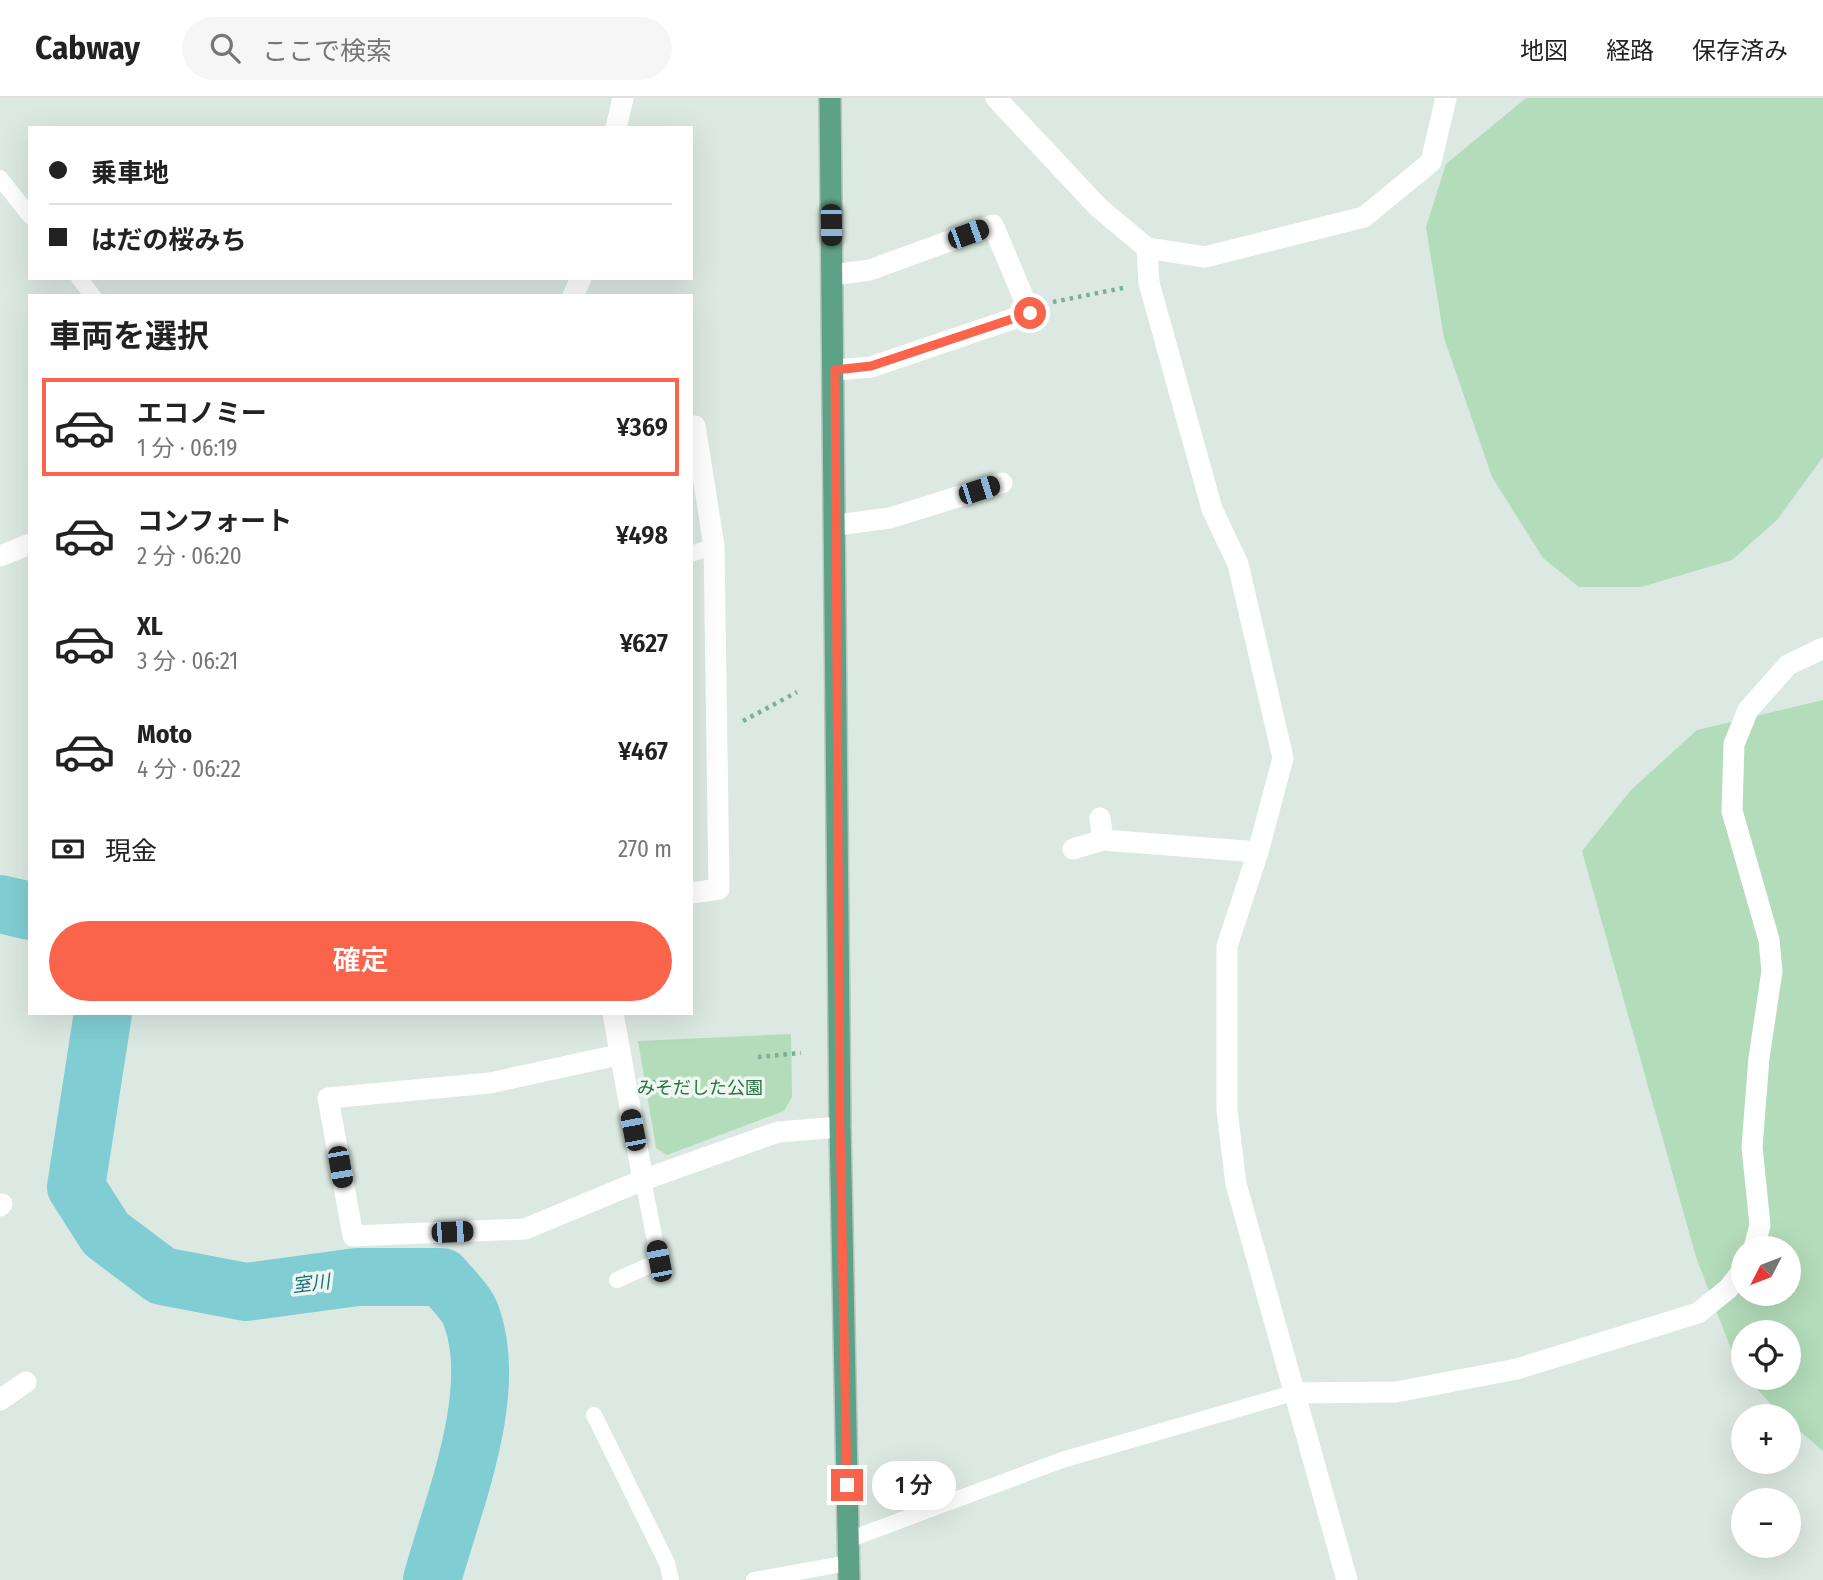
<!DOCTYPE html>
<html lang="ja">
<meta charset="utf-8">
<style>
:root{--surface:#fff;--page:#f6f6f6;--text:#222;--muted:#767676;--line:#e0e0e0;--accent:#f9644b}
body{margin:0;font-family:"Fira Sans Condensed","Noto Sans JP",sans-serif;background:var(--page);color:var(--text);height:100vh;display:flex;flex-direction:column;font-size:26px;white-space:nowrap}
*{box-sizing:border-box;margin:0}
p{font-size:23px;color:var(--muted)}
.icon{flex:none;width:38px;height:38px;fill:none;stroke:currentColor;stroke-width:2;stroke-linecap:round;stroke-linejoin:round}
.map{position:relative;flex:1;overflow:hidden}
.sheet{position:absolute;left:28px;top:196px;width:665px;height:721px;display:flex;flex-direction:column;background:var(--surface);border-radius:0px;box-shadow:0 7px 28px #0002}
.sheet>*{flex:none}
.hud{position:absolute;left:28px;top:28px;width:665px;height:154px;border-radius:0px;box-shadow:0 7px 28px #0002;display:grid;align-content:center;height:154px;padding:0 21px;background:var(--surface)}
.needle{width:46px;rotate:228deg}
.buttons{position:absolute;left:1731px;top:1138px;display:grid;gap:14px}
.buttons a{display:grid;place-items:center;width:70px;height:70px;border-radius:50%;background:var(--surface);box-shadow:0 7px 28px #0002;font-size:35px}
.end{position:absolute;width:32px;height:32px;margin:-16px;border:9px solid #f9644b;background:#fff;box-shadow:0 0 0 4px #fff}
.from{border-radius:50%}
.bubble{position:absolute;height:49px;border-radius:24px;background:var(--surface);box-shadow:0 7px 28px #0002;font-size:23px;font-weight:600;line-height:49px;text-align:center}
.car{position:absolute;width:21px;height:42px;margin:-21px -10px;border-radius:9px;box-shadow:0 0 5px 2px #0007;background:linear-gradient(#222 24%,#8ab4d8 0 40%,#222 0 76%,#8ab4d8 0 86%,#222 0)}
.hud b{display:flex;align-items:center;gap:24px;height:66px;font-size:26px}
.hud b+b{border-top:2px solid var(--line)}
.hud i{width:18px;height:18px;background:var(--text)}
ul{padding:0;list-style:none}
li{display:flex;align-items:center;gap:21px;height:98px;margin:0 14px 10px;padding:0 7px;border:4px solid transparent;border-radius:0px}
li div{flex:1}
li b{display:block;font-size:26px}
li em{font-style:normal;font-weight:600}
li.current{border-color:var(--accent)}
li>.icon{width:63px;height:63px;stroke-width:1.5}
h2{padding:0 21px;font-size:32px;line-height:84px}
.pay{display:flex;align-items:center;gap:18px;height:77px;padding:0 21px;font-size:26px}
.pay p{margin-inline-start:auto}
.button{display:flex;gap:14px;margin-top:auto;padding:14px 21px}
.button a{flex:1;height:80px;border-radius:42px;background:var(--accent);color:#fff;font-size:28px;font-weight:600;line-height:80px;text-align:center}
header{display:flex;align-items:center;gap:42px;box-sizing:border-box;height:98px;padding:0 35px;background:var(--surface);border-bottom:2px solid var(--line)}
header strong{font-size:33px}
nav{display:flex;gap:38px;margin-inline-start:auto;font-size:24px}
.search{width:490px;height:63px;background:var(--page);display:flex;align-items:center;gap:18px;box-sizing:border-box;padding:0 24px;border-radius:38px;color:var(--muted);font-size:26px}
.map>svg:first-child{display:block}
</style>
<header>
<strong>Cabway</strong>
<div class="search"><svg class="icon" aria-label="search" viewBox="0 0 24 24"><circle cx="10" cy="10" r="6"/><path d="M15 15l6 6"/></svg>ここで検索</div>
<nav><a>地図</a><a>経路</a><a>保存済み</a></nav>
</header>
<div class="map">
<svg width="1823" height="1482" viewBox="0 0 1823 1482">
<rect width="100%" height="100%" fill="#dce9e2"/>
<!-- green -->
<path fill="#b3dcba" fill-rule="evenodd" d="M1526,0h297v359l-46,63 -45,40 -91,27h-62l-36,-29 -51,-81 -48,-139 -18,-111 20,-63z
M1823,602v751l-34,-29 -1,-6 -8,-2 -34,-37h42v-45h-45v42l-5,-6 -42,-111 -114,-406 49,-61 66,-60zM1743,1150h45v45h-45z
M791,936l1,63 -8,14 -117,44 -11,-7 -18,-107z"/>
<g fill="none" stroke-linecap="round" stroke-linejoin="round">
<!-- river -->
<path stroke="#80ced3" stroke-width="58" d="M0,806l30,7
M103,915l-27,174 30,47 56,42 84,16 111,-15h85c9,11 24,25 29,38 29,78 -18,188 -39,265"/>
<defs>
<path id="primary" d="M830,0l10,1029 9,453"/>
</defs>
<!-- primary casing -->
<use href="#primary" stroke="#bcc4c1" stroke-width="24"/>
<!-- path -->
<path stroke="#7baf99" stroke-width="4.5" stroke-dasharray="3.5 5" stroke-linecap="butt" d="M1053,204l70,-14
M743,623l54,-29
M758,959l43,-4
M652,985l13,-3"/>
<!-- service -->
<path stroke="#fff" stroke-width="16" d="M0,80l30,38
M79,180l14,18
M691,456l23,-8
M617,1182l42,-19 -16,-81
M594,1317l73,148 4,17
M848,1442l214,-80 231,-67
M754,1482l94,-17"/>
<!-- minor -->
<path stroke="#fff" stroke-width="21" d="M996,0l102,109 49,41 58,9 159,-40 67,-55 15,-64
M1147,150l2,35 63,226 26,55 45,194 -25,94 -31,94v164l9,74 111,396
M832,177l38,-5 123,-45 37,88 -159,54 -36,3
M836,427l54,-7 112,-35
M1100,720l3,22
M1073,751l30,-9 155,12
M691,795l28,-4 -5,-343 -19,-120
M613,915l30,167
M618,957l-128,28 -162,15 25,138 172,-7 118,-49 135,-48 62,-5
M0,1108l2,-2
M1754,1150l6,-23 -8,-78 7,-89 13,-87 -3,-31 -37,-129 2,-67 14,-34 40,-45 35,-17
M1293,1295l103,-1 121,-23 181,-56 30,-24 15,-19
M0,1302l26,-18"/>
<!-- tertiary -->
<path stroke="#fff" stroke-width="21" d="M616,30l7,-30
M573,198l8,-18
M0,458l30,-12"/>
<!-- primary -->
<use href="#primary" stroke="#5ea189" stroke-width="21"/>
</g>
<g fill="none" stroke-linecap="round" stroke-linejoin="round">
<!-- route -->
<path stroke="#f9644b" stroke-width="9" d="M847,1387l-7,-358 -5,-757 36,-4 159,-53"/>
</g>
<g text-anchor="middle" stroke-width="7" stroke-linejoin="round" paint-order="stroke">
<!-- park labels -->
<g font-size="18" fill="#26713c" stroke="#edf6f0">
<text x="700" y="996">みそだした公園</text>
</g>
<!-- water labels -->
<g font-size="19" font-style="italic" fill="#167177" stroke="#edf6f0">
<text transform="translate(311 1185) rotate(-7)" y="7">室川</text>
</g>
</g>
</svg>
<div class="buttons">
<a><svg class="needle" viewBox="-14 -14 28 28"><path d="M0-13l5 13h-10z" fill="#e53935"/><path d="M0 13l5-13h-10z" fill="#767676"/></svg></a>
<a><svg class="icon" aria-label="locate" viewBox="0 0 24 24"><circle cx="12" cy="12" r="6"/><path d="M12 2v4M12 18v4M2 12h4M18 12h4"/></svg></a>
<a>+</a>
<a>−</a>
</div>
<i class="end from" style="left:1030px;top:215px"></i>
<i class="end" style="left:847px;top:1387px"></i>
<div class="bubble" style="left:872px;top:1363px;width:84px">1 分</div>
<i class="car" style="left:831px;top:127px;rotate:179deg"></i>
<i class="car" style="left:968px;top:136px;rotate:70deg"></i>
<i class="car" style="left:979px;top:392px;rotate:72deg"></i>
<i class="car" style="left:633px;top:1032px;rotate:349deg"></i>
<i class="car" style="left:340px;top:1069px;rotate:170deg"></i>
<i class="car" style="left:452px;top:1134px;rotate:88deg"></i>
<i class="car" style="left:659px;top:1163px;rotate:349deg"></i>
<div class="hud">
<b><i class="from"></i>乗車地</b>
<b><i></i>はだの桜みち</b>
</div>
<section class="sheet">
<h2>車両を選択</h2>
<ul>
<li class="current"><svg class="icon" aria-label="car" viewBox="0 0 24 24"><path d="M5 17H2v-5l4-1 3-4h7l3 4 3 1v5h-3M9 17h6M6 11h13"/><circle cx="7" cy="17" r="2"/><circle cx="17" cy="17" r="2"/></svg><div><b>エコノミー</b><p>1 分 · 06:19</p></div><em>¥369</em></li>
<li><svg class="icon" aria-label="car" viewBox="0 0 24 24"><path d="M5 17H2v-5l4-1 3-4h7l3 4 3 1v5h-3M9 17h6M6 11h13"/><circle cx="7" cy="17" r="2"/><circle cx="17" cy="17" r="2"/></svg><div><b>コンフォート</b><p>2 分 · 06:20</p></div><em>¥498</em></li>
<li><svg class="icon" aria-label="car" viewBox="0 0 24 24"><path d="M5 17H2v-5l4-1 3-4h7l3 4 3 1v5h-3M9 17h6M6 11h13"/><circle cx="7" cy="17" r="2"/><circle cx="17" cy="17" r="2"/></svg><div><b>XL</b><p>3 分 · 06:21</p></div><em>¥627</em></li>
<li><svg class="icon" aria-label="car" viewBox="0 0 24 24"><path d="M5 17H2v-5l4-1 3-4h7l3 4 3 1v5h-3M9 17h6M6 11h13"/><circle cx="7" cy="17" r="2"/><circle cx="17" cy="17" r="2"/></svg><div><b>Moto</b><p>4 分 · 06:22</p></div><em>¥467</em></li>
</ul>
<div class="pay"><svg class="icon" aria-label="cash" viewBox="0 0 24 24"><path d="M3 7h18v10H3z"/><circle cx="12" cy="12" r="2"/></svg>現金<p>270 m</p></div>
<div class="button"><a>確定</a></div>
</section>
</div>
